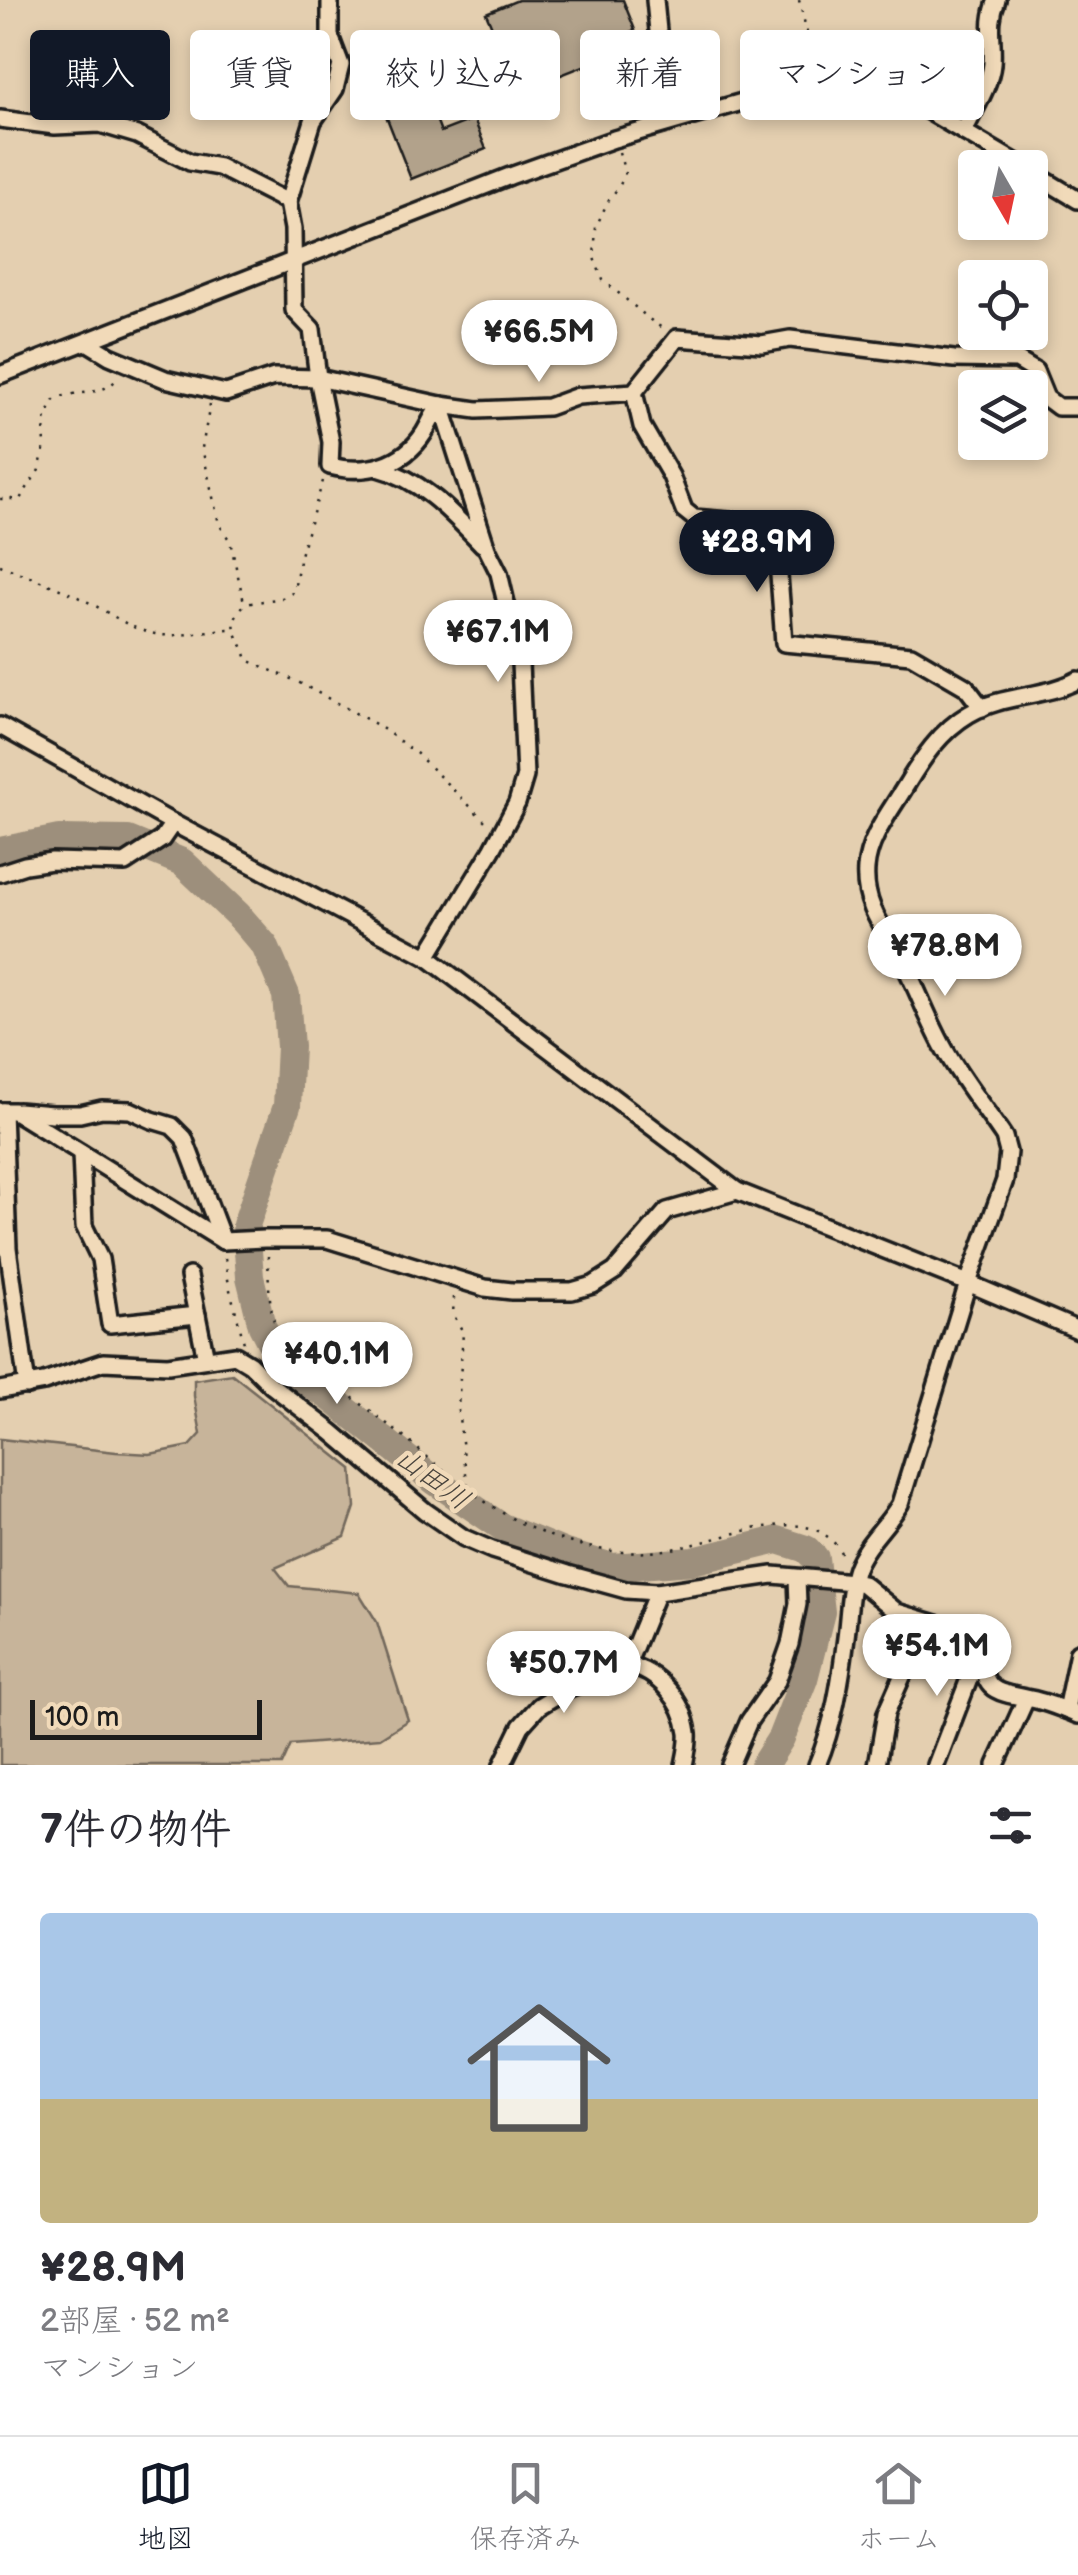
<!DOCTYPE html>
<html lang="ja">
<meta charset="utf-8">
<style>
:root{--surface:#fff;--page:#f7f7f7;--text:#2b2b33;--muted:#7c7c81;--line:#e1e1e2;--accent:#111827}
body{margin:0;font-family:"Balsamiq Sans","Klee One",sans-serif;background:var(--page);color:var(--text);height:100vh;display:flex;flex-direction:column;font-size:38px;white-space:nowrap}
*{box-sizing:border-box;margin:0}
p{font-size:32px;color:var(--muted)}
.icon{flex:none;width:55px;height:55px;fill:none;stroke:currentColor;stroke-width:2;stroke-linecap:round;stroke-linejoin:round}
.map{position:relative;height:1765px;overflow:hidden}
.side{display:flex;flex-direction:column;background:var(--surface);flex:1}
.side>*{flex:none}
.top-card{position:absolute;left:30px;top:30px;width:1020px;height:90px;display:flex;gap:20px}
.needle{width:65px;rotate:171deg}
.buttons{position:absolute;left:958px;top:150px;display:grid;gap:20px}
.buttons a{display:grid;place-items:center;width:90px;height:90px;border-radius:10px;background:var(--surface);box-shadow:0 5px 15px #0003;font-size:50px}
.scale{position:absolute;left:30px;bottom:25px;width:232px;box-sizing:border-box;padding-left:10px;border:5px solid #1c1c1c;border-top:0;font-size:28px;line-height:35px;white-space:nowrap;color:#1c1c1c;-webkit-text-stroke:8px #f1dab9;paint-order:stroke}
.price{position:absolute;translate:-50% -85px;padding:0 22px;border-radius:35px;background:#fff;color:#222;font-size:32px;line-height:65px;filter:drop-shadow(0 2px 5px #0008)}
.price::after{content:'';position:absolute;left:50%;top:60px;width:30px;height:22px;margin-left:-15px;background:inherit;clip-path:polygon(0 0,100% 0,50% 100%)}
.price.selected{background:var(--accent);color:#fff}
ul{padding:0;list-style:none}
li{display:grid;align-content:center;gap:20px;height:530px;padding:0 40px}
li span{display:grid;place-items:center;height:310px;border-radius:10px;color:#555}
li>.icon{margin-inline-start:auto}
span .icon{width:180px;height:180px;fill:#fffc;stroke-width:1}
li b{font-size:42px}
h2{display:flex;justify-content:space-between;align-items:center;height:120px;padding:0 40px;font-size:42px}
.chip{padding:0 35px;border-radius:10px;background:var(--surface);box-shadow:0 5px 15px #0003;font-size:35px;line-height:90px}
.chip.selected{background:var(--accent);color:#fff}
.menu{display:flex;justify-content:space-around;align-items:center;height:140px;border-top:2px solid var(--line);background:var(--surface);font-size:28px;color:var(--muted)}
.menu a{display:grid;justify-items:center;gap:5px}
.menu .selected{color:var(--accent)}
.map>svg:first-child{display:block}
.green{fill:#c7b49a;stroke:#72685b;stroke-width:2.5}
.lines{fill:none;stroke-linecap:round;stroke-linejoin:round}
.river{stroke:#9d8f7b;stroke-width:28}
.building{fill:#b2a28b;stroke:#1c1c1c;stroke-width:2.5}
.minor-casing{stroke:#1c1c1c;stroke-width:22}
.path{stroke:#1c1c1c;stroke-width:2.5;stroke-dasharray:2.5 8;stroke-linecap:butt}
.minor{stroke:#f1dab9;stroke-width:15}
.labels{text-anchor:middle;stroke-width:9;stroke-linejoin:round;paint-order:stroke}
.water-label{font-size:28px;font-style:italic;fill:#49443d;stroke:#f1dab9}
</style>
<div class="map">
<svg width="1078" height="1765" viewBox="0 0 1078 1765">
<rect width="100%" height="100%" fill="#e4cfb0"/>
<filter id="ink" filterUnits="userSpaceOnUse"><feTurbulence type="fractalNoise" baseFrequency=".01" numOctaves="2"/><feDisplacementMap in="SourceGraphic" scale="20" xChannelSelector="R" yChannelSelector="G"/><feConvolveMatrix kernelMatrix="1 2 1 2 8 2 1 2 1" color-interpolation-filters="sRGB"/></filter>
<g filter="url(#ink)">
<polygon class="green" points="232,1374 352,1469 355,1507 345,1537 275,1568 289,1586 359,1593 377,1622 408,1720 380,1738 291,1745 282,1765 0,1765 0,1439 116,1452 150,1454 190,1446 201,1434 194,1396 194,1380"/>
<g class="lines">
<polyline class="river" points="0,851 59,839 128,840 182,862 238,915 265,946 286,995 290,1047 287,1106 246,1225 250,1277 262,1326 282,1364 331,1398 436,1482 502,1527 565,1553 612,1567 693,1561 778,1540 806,1549 815,1558 821,1612 804,1679 781,1738 764,1765"/>
</g>
<g class="building">
<polygon points="518,0 623,0 635,30 609,41 614,54 556,77 550,63 516,77 507,55 497,60 487,35 494,32 486,13"/>
<polygon points="410,53 441,132 474,119 486,149 411,179 368,70"/>
</g>
<g class="lines">
<g class="minor-casing">
<g id="minor">
<path d="M330,0V36L341,65L335,89L313,121L288,202L293,229L294,310L312,329L318,378L331,442L330,466C365,475 403,466 424,433C430,423 433,414 441,405"/>
<polyline points="655,0 667,123"/>
<polyline points="0,119 55,126 100,124 137,135 190,162 219,167 288,202"/>
<path d="M964,132C973,111 990,86 992,64C994,40 987,24 997,0"/>
<polyline points="1030,171 1078,200"/>
<polyline points="87,342 110,356 165,379 226,393 274,377 318,378 441,405 477,410 548,407 578,396 634,392 677,338 762,344 790,339 954,359 1017,360 1035,371 1046,398 1058,407 1078,407"/>
<polyline points="0,375 510,176 614,139 801,85 838,80 856,81 891,89 1025,168"/>
<polyline points="634,392 642,426 671,476 684,510 694,518 763,524 776,534 784,643 911,655 966,687 982,708"/>
<path d="M378,468C421,479 452,513 482,544"/>
<polyline points="0,726 173,823 427,957 737,1191 968,1283 1078,1330"/>
<polyline points="0,873 25,865 52,861 125,863 162,839 173,823"/>
<polyline points="427,957 492,850 517,803 525,776 520,663 499,573 487,549 441,405"/>
<polyline points="0,1111 14,1111 223,1241 264,1239 327,1239 485,1288 512,1291 572,1291 593,1285 615,1271 667,1211 737,1191"/>
<polyline points="3,1111 8,1248 27,1386"/>
<polyline points="18,1111 52,1114 80,1114 102,1109 130,1110 152,1120 172,1126 184,1138 223,1241"/>
<polyline points="81,1153 84,1226 100,1259 110,1324 197,1315"/>
<polyline points="189,1276 206,1359"/>
<path d="M0,1390L44,1382L103,1362L168,1365L235,1355L250,1364L271,1385L332,1432L425,1511L464,1538L492,1550L568,1574L626,1590L657,1592L773,1575L853,1582L863,1584L897,1612L970,1634L979,1642C986,1690 984,1690 1031,1699C1047,1702 1063,1709 1078,1715"/>
<polyline points="627,1665 657,1592"/>
<polyline points="1066,1710 1078,1652"/>
<path d="M502,1765L521,1726L539,1706L562,1692L627,1665C658,1671 684,1701 688,1733C689,1743 686,1755 684,1765"/>
<polyline points="730,1765 749,1721 777,1681 790,1644 798,1604 797,1578"/>
<path d="M817,1765C834,1725 841,1679 846,1637C849,1615 849,1589 856,1568C865,1544 887,1526 900,1504L968,1283L1005,1180L1008,1152L1004,1137C986,1110 965,1084 948,1055C931,1027 920,995 905,966C888,934 863,908 866,869C868,839 890,812 905,787C922,759 940,731 969,714C1002,694 1044,698 1078,680"/>
<polyline points="877,1765 886,1713 909,1661 913,1617"/>
<polyline points="936,1765 979,1653"/>
<polyline points="996,1765 1026,1699"/>
</g>
</g>
<g class="path">
<polyline points="799,0 815,66"/>
<polyline points="619,152 625,173 620,185 607,203 596,227 594,258 603,280 654,323 664,329"/>
<polyline points="210,404 202,448 219,524 230,541 244,602"/>
<path d="M323,481L300,555L295,585L292,593L282,598L245,604C223,626 241,636 247,660L298,682L379,726L416,753L487,823"/>
<path d="M0,499H20L39,470L45,446L44,423L54,400C77,388 100,399 118,378"/>
<path d="M0,565C29,577 58,587 86,601C109,612 129,629 155,634C180,639 207,629 232,629"/>
<path d="M268,1256C269,1286 268,1319 284,1345C299,1370 334,1383 356,1400C446,1465 502,1542 623,1552C645,1554 669,1550 691,1545C735,1535 818,1500 843,1557"/>
<polyline points="225,1258 229,1286 244,1343"/>
<polyline points="454,1297 453,1314 463,1332 458,1410 468,1489"/>
</g>
<use href="#minor" class="minor"/>
</g>
</g>
<g class="labels">
<g class="water-label">
<text transform="translate(433 1478) rotate(36)" y="10">山田川</text>
</g>
</g>
</svg>
<div class="buttons">
<a><svg class="needle" viewBox="-14 -14 28 28"><path d="M0-13l5 13h-10z" fill="#e53935"/><path d="M0 13l5-13h-10z" fill="#7c7c81"/></svg></a>
<a><svg class="icon" aria-label="locate" viewBox="0 0 24 24"><circle cx="12" cy="12" r="6"/><path d="M12 2v4M12 18v4M2 12h4M18 12h4"/></svg></a>
<a><svg class="icon" aria-label="layers" viewBox="0 0 24 24"><path d="M12 4l9 5-9 5-9-5zM3 14l9 5 9-5"/></svg></a>
</div>
<div class="scale">100 m</div>
<b class="price" style="left:539px;top:385px">¥66.5M</b>
<b class="price selected" style="left:757px;top:595px">¥28.9M</b>
<b class="price" style="left:498px;top:685px">¥67.1M</b>
<b class="price" style="left:945px;top:999px">¥78.8M</b>
<b class="price" style="left:337px;top:1407px">¥40.1M</b>
<b class="price" style="left:937px;top:1699px">¥54.1M</b>
<b class="price" style="left:564px;top:1716px">¥50.7M</b>
<div class="top-card">
<a class="chip selected">購入</a>
<a class="chip">賃貸</a>
<a class="chip">絞り込み</a>
<a class="chip">新着</a>
<a class="chip">マンション</a>
</div>
</div>
<section class="side">
<h2>7件の物件<svg class="icon" aria-label="filters" viewBox="0 0 24 24"><path d="M4 7h16M4 17h16"/><circle cx="9" cy="7" r="2"/><circle cx="15" cy="17" r="2"/></svg></h2>
<ul>
<li><span style="background:linear-gradient(#a9c7e8 60%,#c2b280 0)"><svg class="icon" aria-label="home" viewBox="0 0 24 24"><path d="M3 11l9-7 9 7M6 9v11h12V9"/></svg></span><div><b>¥28.9M</b><p>2部屋 · 52 m²</p><p>マンション</p></div></li>
</ul>
</section>
<nav class="menu">
<a class="selected"><svg class="icon" aria-label="map" viewBox="0 0 24 24"><path d="M3 6l6-2 6 2 6-2v14l-6 2-6-2-6 2zM9 4v14M15 6v14"/></svg>地図</a>
<a><svg class="icon" aria-label="saved" viewBox="0 0 24 24"><path d="M7 4h10v16l-5-4-5 4z"/></svg>保存済み</a>
<a><svg class="icon" aria-label="home" viewBox="0 0 24 24"><path d="M3 11l9-7 9 7M6 9v11h12V9"/></svg>ホーム</a>
</nav>
